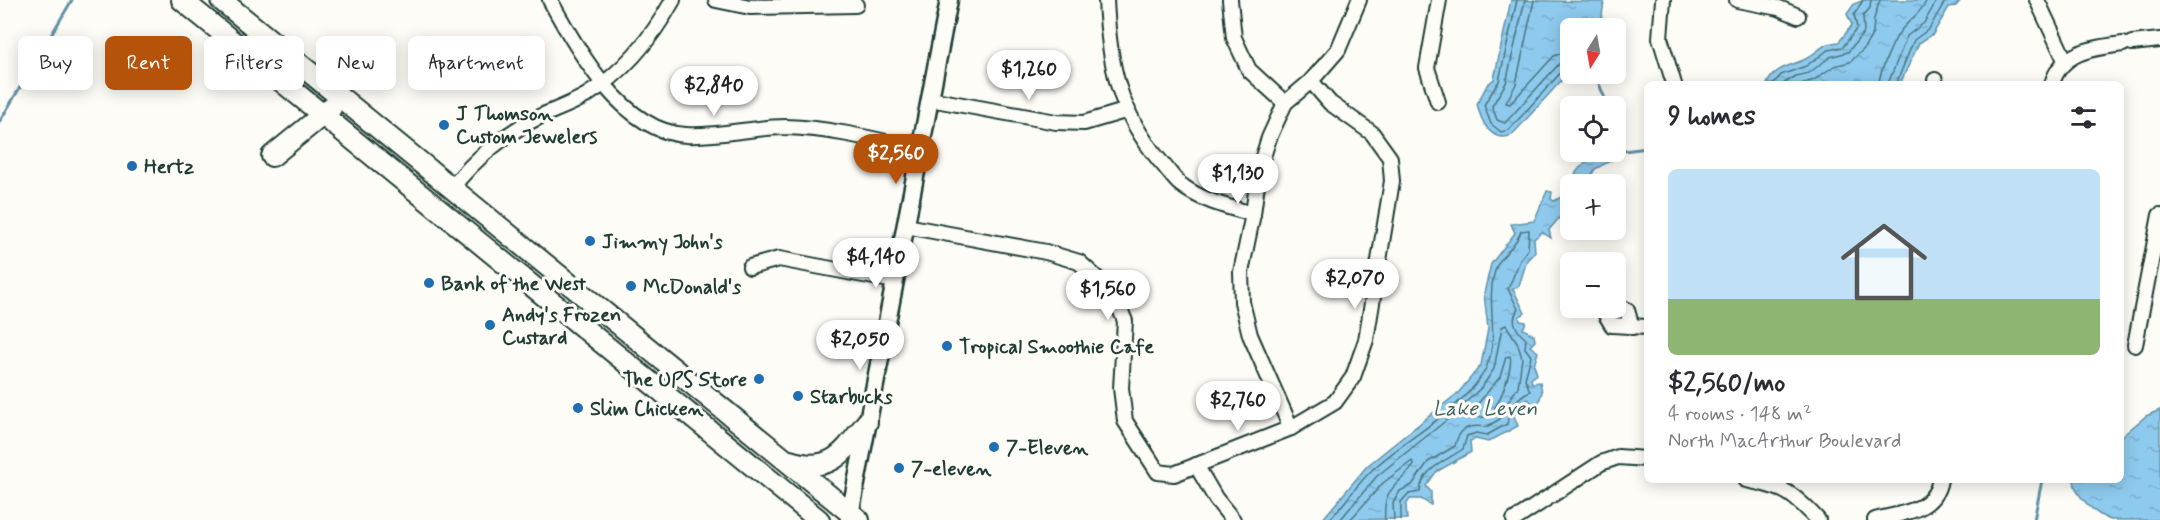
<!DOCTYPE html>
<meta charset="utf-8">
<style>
:root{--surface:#fff;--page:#f2f2f3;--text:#2b2b33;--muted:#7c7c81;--line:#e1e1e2;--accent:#b45309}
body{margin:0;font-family:Mynerve,sans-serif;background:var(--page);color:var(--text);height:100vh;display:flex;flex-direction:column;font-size:22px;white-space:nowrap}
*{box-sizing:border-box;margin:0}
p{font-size:20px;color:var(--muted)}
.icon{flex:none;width:33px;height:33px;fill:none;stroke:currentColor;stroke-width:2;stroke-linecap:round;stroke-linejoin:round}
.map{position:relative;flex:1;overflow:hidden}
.drawer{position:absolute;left:1644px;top:81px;width:480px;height:402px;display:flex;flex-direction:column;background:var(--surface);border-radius:9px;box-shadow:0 3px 15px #0003}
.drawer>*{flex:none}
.guide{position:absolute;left:18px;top:36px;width:570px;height:54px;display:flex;gap:12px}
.needle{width:39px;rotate:191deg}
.tools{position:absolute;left:1560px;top:18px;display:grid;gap:12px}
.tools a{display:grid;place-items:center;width:66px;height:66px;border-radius:9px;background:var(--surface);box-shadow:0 3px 15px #0003;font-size:30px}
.price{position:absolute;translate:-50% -51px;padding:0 14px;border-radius:21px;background:#fff;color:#222;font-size:20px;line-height:39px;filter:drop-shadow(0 2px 3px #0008)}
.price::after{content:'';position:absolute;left:50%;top:36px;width:18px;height:14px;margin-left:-9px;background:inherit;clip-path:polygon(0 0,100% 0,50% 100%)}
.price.selected{background:var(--accent);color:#fff}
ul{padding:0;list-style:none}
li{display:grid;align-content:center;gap:12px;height:318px;padding:0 24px}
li+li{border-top:2px solid var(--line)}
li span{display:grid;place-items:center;height:186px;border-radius:9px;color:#555}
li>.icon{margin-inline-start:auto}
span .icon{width:108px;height:108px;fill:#fffc;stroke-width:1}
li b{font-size:26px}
h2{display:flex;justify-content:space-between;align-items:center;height:72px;padding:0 24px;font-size:26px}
.chip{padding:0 21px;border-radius:9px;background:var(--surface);box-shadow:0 3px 15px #0003;font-size:21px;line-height:54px}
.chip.selected{background:var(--accent);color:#fff}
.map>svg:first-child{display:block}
.water{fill:url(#water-ripples);stroke:#6292a4;stroke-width:1.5}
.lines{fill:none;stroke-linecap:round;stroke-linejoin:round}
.shore{stroke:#4b757e;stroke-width:1.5}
.stream{stroke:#6292a4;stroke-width:3}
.minor-casing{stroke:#1f3d34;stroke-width:18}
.major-casing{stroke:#1f3d34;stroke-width:21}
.highway-casing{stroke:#1f3d34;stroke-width:24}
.minor{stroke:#fdfcf7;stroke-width:14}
.major{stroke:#fdfcf7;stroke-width:16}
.highway{stroke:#fdfcf7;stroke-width:20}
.poi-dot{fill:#1f6fb2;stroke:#fdfcf7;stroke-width:2}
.labels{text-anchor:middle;stroke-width:6;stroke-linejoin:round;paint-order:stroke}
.poi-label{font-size:20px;font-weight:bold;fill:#1f3d34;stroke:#fdfcf7;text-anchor:start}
.water-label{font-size:21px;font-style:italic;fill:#3b6062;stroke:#fdfcf7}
</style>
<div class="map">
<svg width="2160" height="520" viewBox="0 0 2160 520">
<defs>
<pattern id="water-ripples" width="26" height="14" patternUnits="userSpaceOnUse" patternTransform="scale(1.5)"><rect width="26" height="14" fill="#8ecaee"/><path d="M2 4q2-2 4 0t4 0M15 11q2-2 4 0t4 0" fill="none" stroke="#7aaecd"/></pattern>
</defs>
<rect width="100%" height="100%" fill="#fdfcf7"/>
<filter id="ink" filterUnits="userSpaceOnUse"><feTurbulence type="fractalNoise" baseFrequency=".0167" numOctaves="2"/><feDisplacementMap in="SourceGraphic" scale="12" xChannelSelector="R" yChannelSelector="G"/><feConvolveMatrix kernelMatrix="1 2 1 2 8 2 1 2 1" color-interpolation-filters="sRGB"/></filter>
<g filter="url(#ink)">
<g class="water">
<path d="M1511,0L1604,2L1600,28H1570V71L1512,135C1491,144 1481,121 1477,104L1487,85L1494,79Z"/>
<path d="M1864,0H1961L1956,6L1949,7L1933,34L1919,43L1900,84H1767C1773,69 1788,66 1801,61C1818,55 1817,44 1839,42L1852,25L1847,14L1854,4Z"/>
<path d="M1616,149L1621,155L1595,169L1586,184H1570V205L1549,230L1551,238L1542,232L1534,239L1535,252L1527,260L1519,286L1513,289L1525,313L1519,317L1520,321L1526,322L1523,329L1534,335L1535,341L1530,346L1538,352L1534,365L1537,374L1531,379L1532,383L1540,382L1542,392L1539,402L1534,405L1528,399L1523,400L1514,416L1518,426L1488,442L1476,439L1470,441L1471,452L1436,472L1426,486L1431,492V505L1421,499H1410L1406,505L1407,519L1322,520L1367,466L1459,392L1481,365L1488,329L1484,293L1491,264L1515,233L1511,224L1534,221L1547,191L1552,192L1551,199L1554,201L1565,195C1571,175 1581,165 1597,152H1616Z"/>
<path d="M2160,410V520C2145,520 2125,520 2111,520C2097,516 2074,495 2074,480H2121V437L2146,416Z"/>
</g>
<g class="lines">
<g class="shore">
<polyline points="1517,0 1499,81 1484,105 1491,124 1501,132 1509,130 1564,69 1570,67"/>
<polyline points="1525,0 1506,83 1492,106 1497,120 1505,123 1559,64 1570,59"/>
<polyline points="1534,0 1516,84 1506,103 1510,104 1554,56 1570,50"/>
<polyline points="1773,84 1781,75 1806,66 1828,50 1843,47 1857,28 1854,15 1863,0"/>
<polyline points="1783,84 1796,76 1809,73 1830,57 1848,52 1864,32 1863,16 1870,8 1871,0"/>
<polyline points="1801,84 1814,80 1834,66 1850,62 1863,50 1873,33 1874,19 1880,0"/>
<path d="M1879,84C1879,73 1895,36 1903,28C1914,15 1917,18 1927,0"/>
<polyline points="1888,84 1907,36 1924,23 1937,0"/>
<polyline points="1896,84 1914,40 1929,29 1944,3 1953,0"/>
<path d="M1510,356C1514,367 1497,414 1486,417C1482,418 1475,416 1471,416V412L1500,377L1506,357Z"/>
<path d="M1329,520C1344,505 1355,487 1370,472C1402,440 1467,408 1486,368C1501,335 1484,301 1496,268C1501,254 1517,246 1521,231L1529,230L1528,249L1521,258L1508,289L1518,309C1510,320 1516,331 1526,339L1525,348L1531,356L1525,379L1530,391C1515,398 1510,408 1507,424L1487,435L1476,433L1467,436L1463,449C1446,461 1421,469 1420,492L1408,494L1401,502V520"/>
<path d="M1340,520L1377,476L1448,419L1482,387L1494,369L1502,327L1506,325L1517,342L1522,358L1518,387L1503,409L1500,419L1486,427C1469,424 1459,428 1455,446L1428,462L1412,485L1400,491L1393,503L1394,520"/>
<path d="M1350,520L1383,483L1412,461L1414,465C1397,488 1382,487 1385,520"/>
</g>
<g class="stream">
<polyline points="1595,74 1608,106"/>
<polyline points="0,121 72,0"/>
<polyline points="1616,152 1647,148"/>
<polyline points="2034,520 2042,480"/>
</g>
<g class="minor-casing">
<g id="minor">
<path d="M550,0C577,50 623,132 686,135C719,137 752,127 786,127C831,128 877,140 920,150"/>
<polyline points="716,0 750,7 856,5"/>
<path d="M1106,0C1109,64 1118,111 1160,161C1167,168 1173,179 1181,185C1202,201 1228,207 1253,214"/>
<polyline points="1230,0 1234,38 1249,70 1285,103"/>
<polyline points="1663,0 1660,38 1674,84"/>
<polyline points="1737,0 1779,8 1798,16"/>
<polyline points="2037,0 2065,60"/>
<polyline points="2132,43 2160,40"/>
<polyline points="1935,80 1936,84"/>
<path d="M2052,84C2061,51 2094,48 2123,44"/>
<polyline points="930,99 1056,122 1084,123 1128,110"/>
<polyline points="1438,102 1427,68 1439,0"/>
<path d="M452,188C474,159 507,132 541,116C557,109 572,104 587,95C624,72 652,38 673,0"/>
<polyline points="906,226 1046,252 1079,262 1113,293 1125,321 1121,388 1125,421 1158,472 1174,474 1291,428 1335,402 1353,377 1366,340 1392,181 1390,158 1372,133 1330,103 1311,81"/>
<polyline points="750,267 779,259 895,281"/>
<polyline points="1616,305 1627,310 1632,327"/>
<polyline points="1610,308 1606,315 1612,325 1647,327"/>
<polyline points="2135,345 2160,215"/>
<polyline points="1291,428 1250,335 1242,302 1241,272 1253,214 1259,169 1269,138 1285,103 1311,81 1338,50 1359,0"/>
<polyline points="1196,465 1216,499 1233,520"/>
<path d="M1746,480C1785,488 1791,491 1818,520"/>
<polyline points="1514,520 1601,463 1618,457 1647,459"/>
<path d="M1875,520C1902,513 1934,512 1940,480"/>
</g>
</g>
<g class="major-casing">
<polyline id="major" points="849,520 949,0"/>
</g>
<g class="highway-casing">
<g id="highway">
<polyline points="182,0 819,520"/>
<polyline points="221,0 859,520"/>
<polyline points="272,156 331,108"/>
<path d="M790,461C832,474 844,452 867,422"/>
</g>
</g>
<use href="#minor" class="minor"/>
<use href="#major" class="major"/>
<use href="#highway" class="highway"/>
</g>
</g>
<g class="poi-dot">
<circle cx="444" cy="125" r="6"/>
<circle cx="132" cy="166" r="6"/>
<circle cx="590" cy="241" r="6"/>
<circle cx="429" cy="283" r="6"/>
<circle cx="631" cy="286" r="6"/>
<circle cx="490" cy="325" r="6"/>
<circle cx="947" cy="346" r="6"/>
<circle cx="759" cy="379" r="6"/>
<circle cx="798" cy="396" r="6"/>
<circle cx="578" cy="408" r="6"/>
<circle cx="994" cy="447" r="6"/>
<circle cx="899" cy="468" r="6"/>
</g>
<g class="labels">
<g class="poi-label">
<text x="456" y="120">J Thomson<tspan x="456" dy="23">Custom Jewelers</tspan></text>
<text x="144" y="173">Hertz</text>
<text x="602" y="248">Jimmy John's</text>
<text x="441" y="290">Bank of the West</text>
<text x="643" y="293">McDonald's</text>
<text x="502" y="321">Andy's Frozen<tspan x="502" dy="23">Custard</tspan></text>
<text x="959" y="353">Tropical Smoothie Cafe</text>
<text x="747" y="386" text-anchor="end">The UPS Store</text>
<text x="810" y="403">Starbucks</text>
<text x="590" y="415">Slim Chicken</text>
<text x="1006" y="454">7-Eleven</text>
<text x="911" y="475">7-eleven</text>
</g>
<g class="water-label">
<text x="1485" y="415">Lake Leven</text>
</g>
</g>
</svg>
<div class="tools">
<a><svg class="needle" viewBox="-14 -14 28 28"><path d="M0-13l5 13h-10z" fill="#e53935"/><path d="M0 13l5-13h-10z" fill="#7c7c81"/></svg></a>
<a><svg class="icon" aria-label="locate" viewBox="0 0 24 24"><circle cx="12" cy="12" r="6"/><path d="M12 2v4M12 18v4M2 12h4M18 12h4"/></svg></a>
<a>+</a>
<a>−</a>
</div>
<b class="price" style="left:1029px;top:101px">$1,260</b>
<b class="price" style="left:714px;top:117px">$2,840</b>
<b class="price selected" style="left:896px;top:185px">$2,560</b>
<b class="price" style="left:1238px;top:205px">$1,130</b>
<b class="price" style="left:876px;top:289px">$4,140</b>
<b class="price" style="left:1355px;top:310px">$2,070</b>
<b class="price" style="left:1108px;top:321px">$1,560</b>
<b class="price" style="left:860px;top:371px">$2,050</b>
<b class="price" style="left:1238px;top:432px">$2,760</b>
<div class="guide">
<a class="chip">Buy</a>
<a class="chip selected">Rent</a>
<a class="chip">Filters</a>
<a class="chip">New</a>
<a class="chip">Apartment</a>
</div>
<section class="drawer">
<h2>9 homes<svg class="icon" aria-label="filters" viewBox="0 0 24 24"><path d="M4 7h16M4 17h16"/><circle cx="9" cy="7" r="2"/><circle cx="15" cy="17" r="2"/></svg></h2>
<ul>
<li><span style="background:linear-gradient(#bfe0f5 70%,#8fb573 0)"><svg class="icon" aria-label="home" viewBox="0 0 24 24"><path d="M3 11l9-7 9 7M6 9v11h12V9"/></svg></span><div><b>$2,560/mo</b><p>4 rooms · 148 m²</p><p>North MacArthur Boulevard</p></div></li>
</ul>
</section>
</div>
